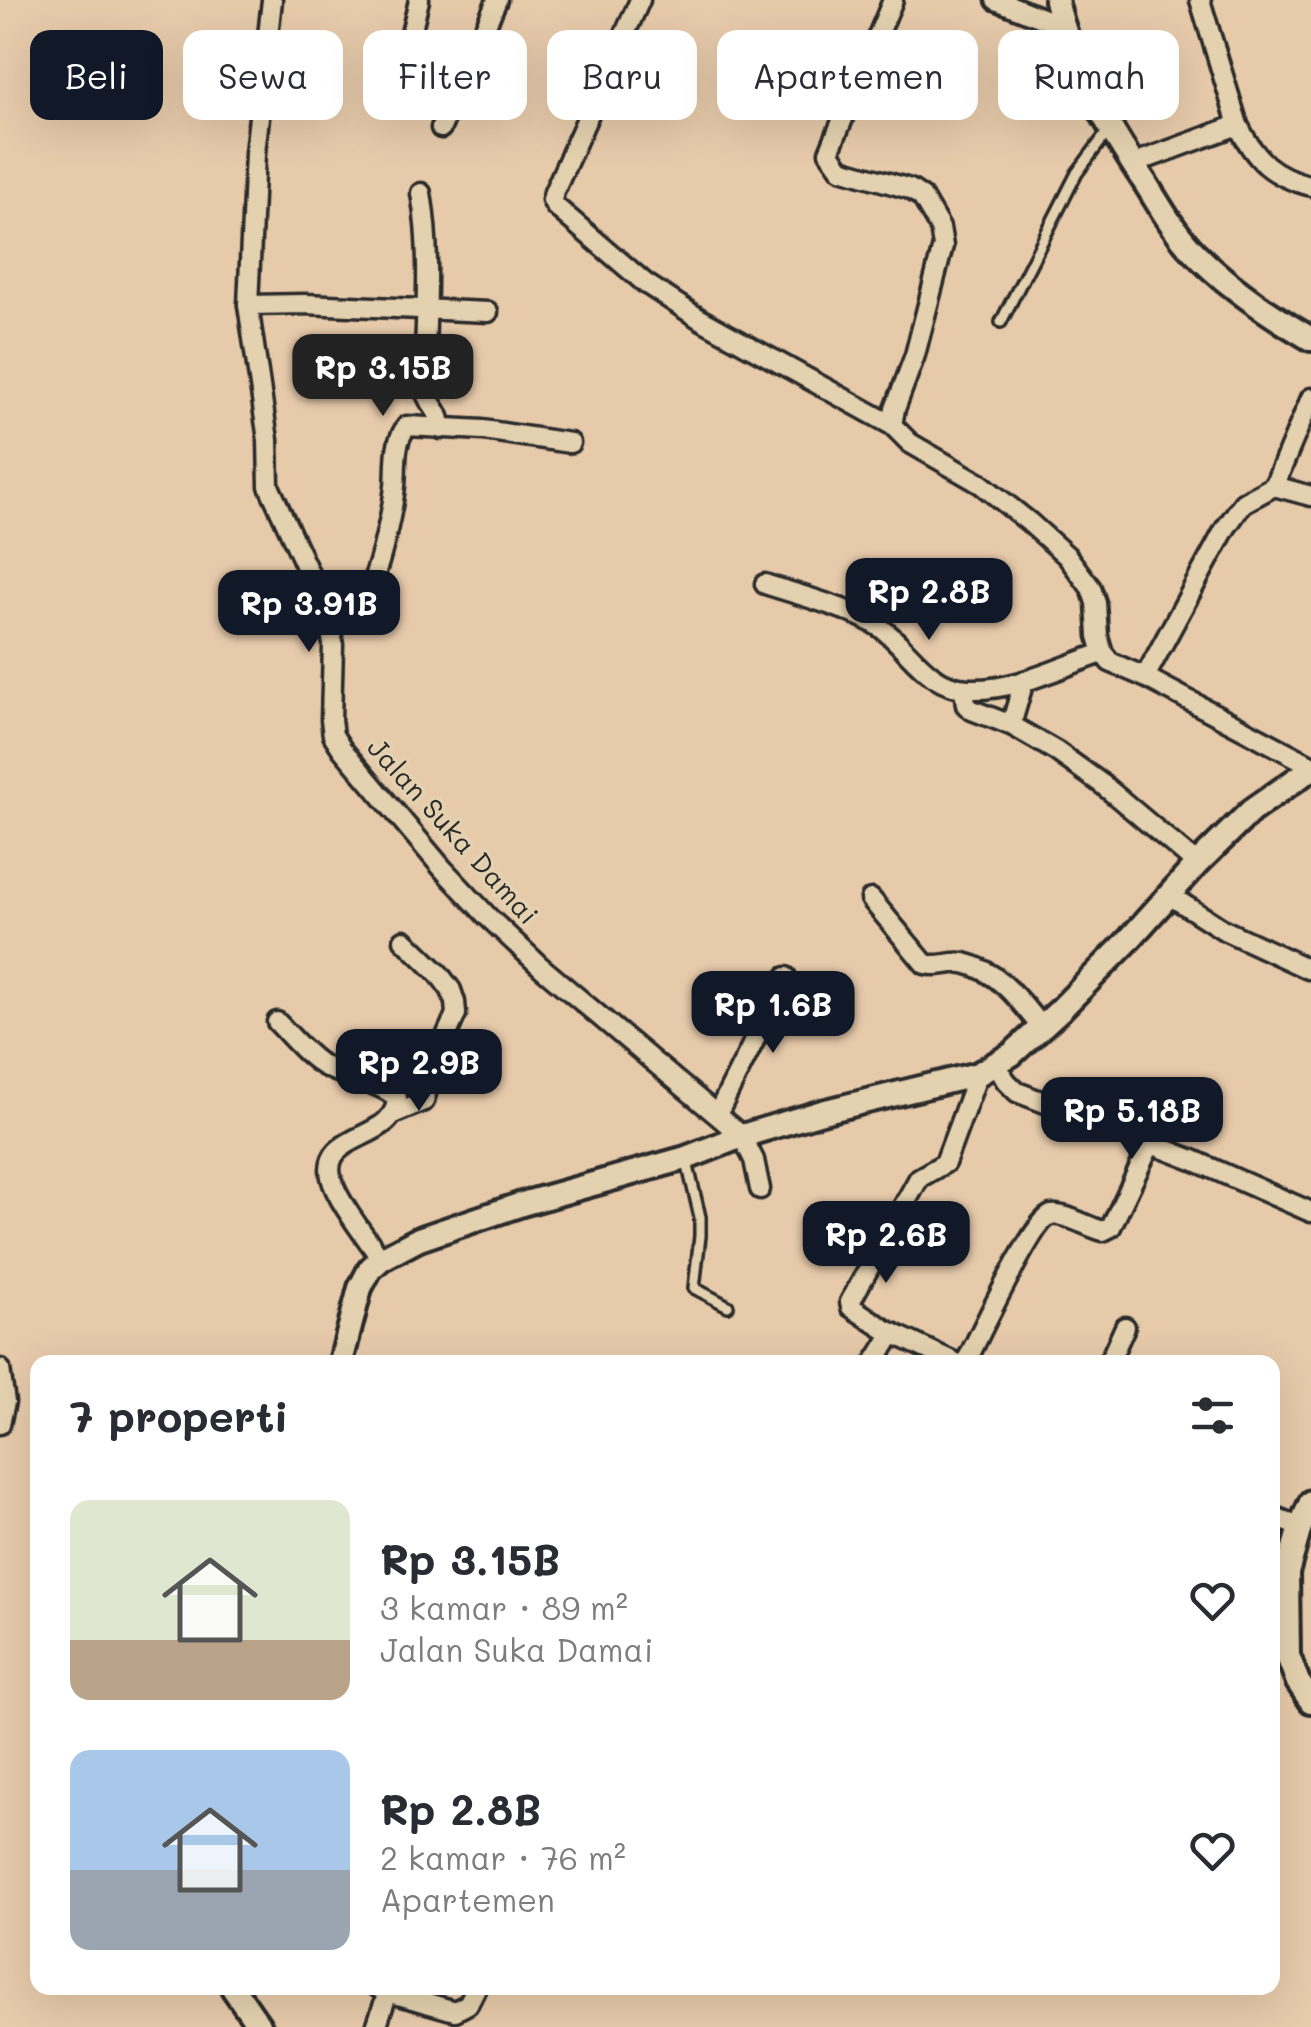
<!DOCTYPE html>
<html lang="id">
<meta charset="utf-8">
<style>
:root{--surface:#fff;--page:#f2f2f3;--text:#2b2b33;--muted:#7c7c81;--accent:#111827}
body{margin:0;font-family:Mali,sans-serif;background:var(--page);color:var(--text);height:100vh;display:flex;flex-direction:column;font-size:38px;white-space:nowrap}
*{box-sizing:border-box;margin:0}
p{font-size:32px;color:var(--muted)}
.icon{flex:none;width:55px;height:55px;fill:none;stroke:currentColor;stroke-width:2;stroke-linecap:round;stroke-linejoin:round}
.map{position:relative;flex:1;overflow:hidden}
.side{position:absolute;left:30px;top:1355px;width:1250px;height:640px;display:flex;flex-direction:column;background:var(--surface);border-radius:20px;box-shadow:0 10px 40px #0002}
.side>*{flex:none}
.hud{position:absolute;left:30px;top:30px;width:1252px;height:90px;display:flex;gap:20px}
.price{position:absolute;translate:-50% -85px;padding:0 22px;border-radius:20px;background:var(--accent);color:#fff;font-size:32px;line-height:65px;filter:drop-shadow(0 2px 5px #0008)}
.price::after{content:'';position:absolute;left:50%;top:60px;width:30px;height:22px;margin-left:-15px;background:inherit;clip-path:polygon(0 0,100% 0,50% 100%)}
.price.current{background:#222;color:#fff}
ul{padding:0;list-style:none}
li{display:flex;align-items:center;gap:30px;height:250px;padding:0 40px}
li span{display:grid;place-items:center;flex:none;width:280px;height:200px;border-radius:20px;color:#555}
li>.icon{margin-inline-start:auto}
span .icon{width:120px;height:120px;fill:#fffc;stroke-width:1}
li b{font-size:42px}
h2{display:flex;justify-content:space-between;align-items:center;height:120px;padding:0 40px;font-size:42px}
.pill{padding:0 35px;border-radius:20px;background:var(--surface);box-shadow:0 10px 40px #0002;font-size:35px;line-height:90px}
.pill.current{background:var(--accent);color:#fff}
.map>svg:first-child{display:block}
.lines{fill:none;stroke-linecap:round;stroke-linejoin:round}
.lane-casing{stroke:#2b2b2b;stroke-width:16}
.street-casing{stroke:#2b2b2b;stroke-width:25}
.secondary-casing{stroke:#2b2b2b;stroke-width:30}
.lane{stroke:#e4d1af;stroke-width:9}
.street{stroke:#e4d1af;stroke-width:18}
.secondary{stroke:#e4d1af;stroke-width:22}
.labels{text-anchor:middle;stroke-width:8;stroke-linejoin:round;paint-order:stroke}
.street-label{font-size:28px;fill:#2b2b2b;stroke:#e4d1af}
</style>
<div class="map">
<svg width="1311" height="2027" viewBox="0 0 1311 2027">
<rect width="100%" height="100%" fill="#e7caaa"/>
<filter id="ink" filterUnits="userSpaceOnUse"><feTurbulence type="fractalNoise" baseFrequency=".01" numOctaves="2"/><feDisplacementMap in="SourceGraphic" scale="20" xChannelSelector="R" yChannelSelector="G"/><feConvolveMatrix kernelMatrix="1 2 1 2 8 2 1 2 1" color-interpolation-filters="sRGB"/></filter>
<g filter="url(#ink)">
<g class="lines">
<g class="lane-casing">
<g id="lane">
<polyline points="1001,322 1077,173 1109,130"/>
<polyline points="687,1162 700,1217 700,1236 694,1288 728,1306"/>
</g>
</g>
<g class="street-casing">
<g id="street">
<polyline points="272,0 255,153 248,305 268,440 269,486 329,617 333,645 331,720 333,735 342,749 443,869 488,917 541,967 742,1136 754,1160 760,1189"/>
<polyline points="640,0 554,192 552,200 556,207 645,283 700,319 892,425 910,443 981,484 1029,522 1067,556 1091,588 1096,603 1098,636 1103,653 1110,662 1145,677 1311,765"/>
<polyline points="996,0 1062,26"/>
<path d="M1200,0L1238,125C1255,160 1272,176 1311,186"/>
<polyline points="410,38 419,0"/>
<polyline points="441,128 497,0"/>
<polyline points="1132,164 1238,125"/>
<path d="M421,193C432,257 425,322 424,387C427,405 441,408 441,429"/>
<polyline points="248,305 305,304 488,312"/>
<polyline points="892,425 895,409 915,355 943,246 940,228 922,197 910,189 841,169 829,152 893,0"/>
<polyline points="1274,486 1311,398"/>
<path d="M765,584C798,595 854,609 881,628C910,649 928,688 969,689C1016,691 1059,667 1103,653"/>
<path d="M329,617C343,610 357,604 367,591C379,575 393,507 395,486C397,465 393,443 407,426L483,430L570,443"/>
<polyline points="1145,677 1225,529 1243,503 1274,486 1311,496"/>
<polyline points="964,689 966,705 972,710 1011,725 1056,751 1102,784 1197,864"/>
<polyline points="1011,725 1024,681"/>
<polyline points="1169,895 1224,930 1308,969"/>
<path d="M871,899L925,964C938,968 950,961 964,963C999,971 1020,1001 1041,1027"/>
<path d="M277,1022C292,1037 306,1055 324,1066C345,1078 381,1082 397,1098C396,1142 321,1131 331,1177C336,1200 367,1238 381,1259"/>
<polyline points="996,1064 1006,1081 1017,1092 1193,1160 1311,1212"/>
<polyline points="718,1113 786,977"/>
<polyline points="393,1114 424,1101 434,1063 456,1014 455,1002 451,990 439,974 404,940"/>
<polyline points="875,1362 893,1333"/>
<polyline points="954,1362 886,1330 851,1307 850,1302 919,1178 945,1163 978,1074"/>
<path d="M966,1362C978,1339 1032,1221 1051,1215C1064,1212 1089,1228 1103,1231L1111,1227L1151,1143"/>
<polyline points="1109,1362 1125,1327"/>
<polyline points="0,1369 5,1402 0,1424"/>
<polyline points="1272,1516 1300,1527"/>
<polyline points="379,1988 388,1992 455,2011 468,2004 476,1988"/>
<polyline points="376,2027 388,1992"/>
</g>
</g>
<g class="secondary-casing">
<g id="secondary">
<path d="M1056,0C1071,66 1109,128 1146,184C1161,208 1175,233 1195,253C1228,287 1270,315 1311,339"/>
<polyline points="341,1362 360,1288 370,1269 381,1259 419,1239 522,1204 686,1158 742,1136 822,1112 978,1074 1012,1054 1059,1011 1125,944 1197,864 1251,811 1311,769"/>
<polyline points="1311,1502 1300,1527 1287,1573 1288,1656 1298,1682 1311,1701"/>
<polyline points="233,1988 260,2027"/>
</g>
</g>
<use href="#lane" class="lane"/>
<use href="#street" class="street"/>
<use href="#secondary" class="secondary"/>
</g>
</g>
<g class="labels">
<g class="street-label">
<text transform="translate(453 831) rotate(48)" y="10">Jalan Suka Damai</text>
</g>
</g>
</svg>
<b class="price current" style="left:383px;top:419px">Rp 3.15B</b>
<b class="price" style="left:929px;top:643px">Rp 2.8B</b>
<b class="price" style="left:309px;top:655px">Rp 3.91B</b>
<b class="price" style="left:773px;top:1056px">Rp 1.6B</b>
<b class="price" style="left:419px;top:1114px">Rp 2.9B</b>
<b class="price" style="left:1132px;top:1162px">Rp 5.18B</b>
<b class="price" style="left:886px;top:1286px">Rp 2.6B</b>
<div class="hud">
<a class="pill current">Beli</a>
<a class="pill">Sewa</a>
<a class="pill">Filter</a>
<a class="pill">Baru</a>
<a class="pill">Apartemen</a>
<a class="pill">Rumah</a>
</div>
<section class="side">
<h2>7 properti<svg class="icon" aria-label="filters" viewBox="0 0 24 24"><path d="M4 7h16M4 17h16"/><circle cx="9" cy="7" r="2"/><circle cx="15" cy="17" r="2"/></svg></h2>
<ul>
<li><span style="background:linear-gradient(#dfe7d0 70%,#b9a48a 0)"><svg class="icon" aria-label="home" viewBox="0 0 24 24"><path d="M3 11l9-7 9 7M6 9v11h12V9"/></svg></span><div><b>Rp 3.15B</b><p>3 kamar · 89 m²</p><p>Jalan Suka Damai</p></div><svg class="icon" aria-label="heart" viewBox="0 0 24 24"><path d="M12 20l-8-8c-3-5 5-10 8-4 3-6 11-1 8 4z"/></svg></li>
<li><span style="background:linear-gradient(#a9c7e8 60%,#9aa5b1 0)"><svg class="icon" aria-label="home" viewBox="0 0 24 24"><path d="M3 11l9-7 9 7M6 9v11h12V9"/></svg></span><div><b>Rp 2.8B</b><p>2 kamar · 76 m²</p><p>Apartemen</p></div><svg class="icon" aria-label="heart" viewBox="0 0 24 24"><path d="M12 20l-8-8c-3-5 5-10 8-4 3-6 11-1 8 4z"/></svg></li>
</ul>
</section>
</div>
